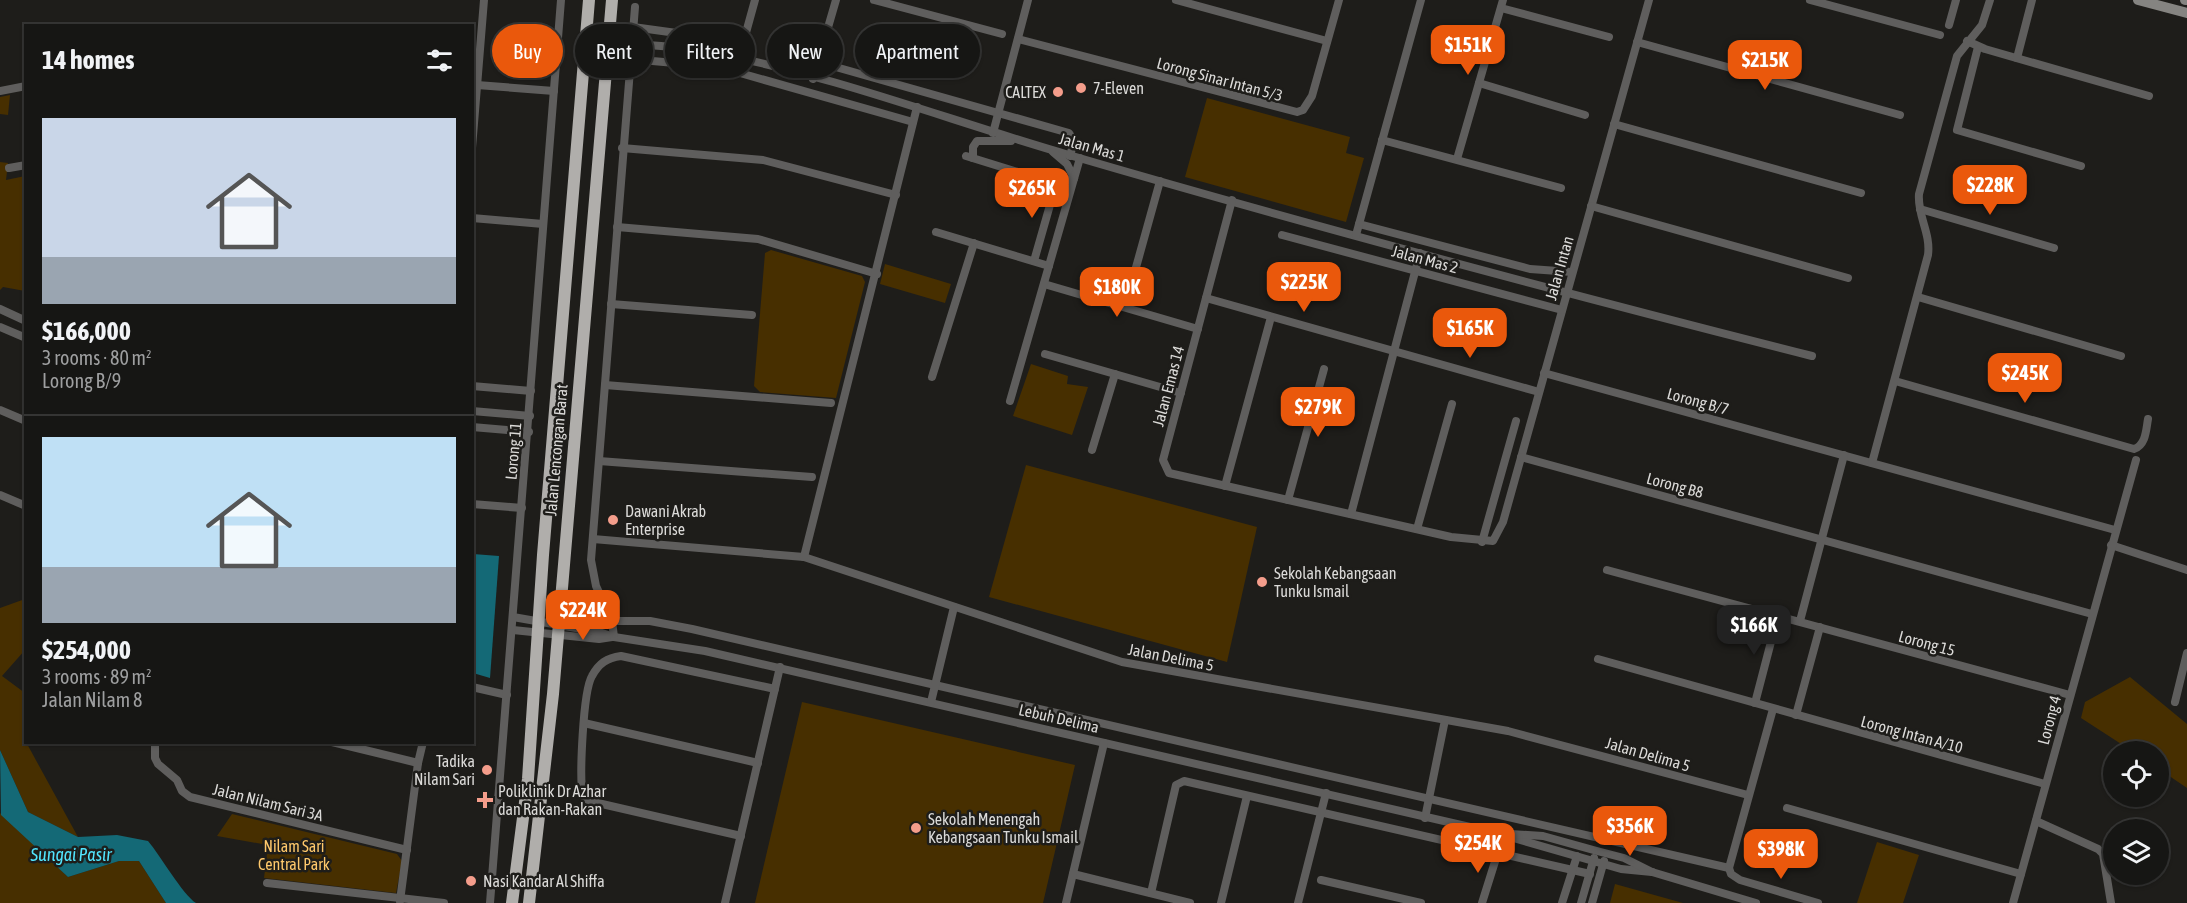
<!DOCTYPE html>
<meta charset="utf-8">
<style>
:root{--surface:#161614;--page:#232322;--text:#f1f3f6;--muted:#9e9fa0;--line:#353534;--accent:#ea580c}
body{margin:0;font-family:"Asap Condensed",sans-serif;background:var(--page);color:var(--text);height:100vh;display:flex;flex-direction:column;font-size:22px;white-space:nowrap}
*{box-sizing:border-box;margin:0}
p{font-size:20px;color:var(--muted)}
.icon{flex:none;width:33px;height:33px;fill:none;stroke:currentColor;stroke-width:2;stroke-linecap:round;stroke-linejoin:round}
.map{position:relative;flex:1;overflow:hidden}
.sheet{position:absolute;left:24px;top:24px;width:450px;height:720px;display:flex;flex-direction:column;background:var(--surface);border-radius:0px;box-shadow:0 2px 4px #0004,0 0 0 2px var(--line)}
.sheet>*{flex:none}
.hud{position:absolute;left:492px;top:24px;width:570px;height:54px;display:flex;gap:12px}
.buttons{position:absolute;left:2103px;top:741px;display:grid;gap:12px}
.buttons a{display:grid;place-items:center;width:66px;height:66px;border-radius:50%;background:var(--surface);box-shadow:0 2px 4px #0004,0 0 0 2px var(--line);font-size:30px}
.price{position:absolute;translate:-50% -51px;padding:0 14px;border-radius:12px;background:var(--accent);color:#fff;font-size:20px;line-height:39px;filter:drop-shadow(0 2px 3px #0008)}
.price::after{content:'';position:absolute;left:50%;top:36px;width:18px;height:14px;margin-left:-9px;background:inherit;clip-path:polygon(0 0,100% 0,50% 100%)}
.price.selected{background:#222;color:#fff}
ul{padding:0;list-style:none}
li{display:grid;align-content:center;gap:12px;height:318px;padding:0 18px}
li+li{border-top:2px solid var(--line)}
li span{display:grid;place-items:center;height:186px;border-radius:0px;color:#555}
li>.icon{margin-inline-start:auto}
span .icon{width:108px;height:108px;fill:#fffc;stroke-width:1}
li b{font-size:26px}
h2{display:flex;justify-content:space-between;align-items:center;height:72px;padding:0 18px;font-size:26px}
.chip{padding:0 21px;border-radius:27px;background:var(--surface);box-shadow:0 2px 4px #0004,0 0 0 2px var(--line);font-size:21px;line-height:54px}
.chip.selected{background:var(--accent);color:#fff}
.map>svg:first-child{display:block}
.green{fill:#472f00}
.water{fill:#146976}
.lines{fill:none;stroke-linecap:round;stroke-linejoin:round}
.minor{stroke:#5f5e5d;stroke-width:8}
.secondary{stroke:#858481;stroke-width:10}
.trunk{stroke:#b0aeab;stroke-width:12}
.poi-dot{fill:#f49d8b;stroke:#1e1d1a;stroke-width:2}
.labels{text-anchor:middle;stroke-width:5;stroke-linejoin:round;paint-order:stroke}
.street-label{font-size:16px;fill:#dbdad8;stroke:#1e1d1a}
.poi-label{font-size:16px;fill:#dbdad8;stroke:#1e1d1a;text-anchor:start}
.park-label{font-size:16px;fill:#fec86b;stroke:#1e1d1a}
.water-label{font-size:18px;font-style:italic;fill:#52e5fe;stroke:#1e1d1a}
</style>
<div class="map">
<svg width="2187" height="903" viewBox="0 0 2187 903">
<rect width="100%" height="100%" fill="#1e1d1a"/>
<g class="green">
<polygon points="10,95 8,115 0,114 0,97"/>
<polygon points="1207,98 1350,137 1346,153 1364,158 1346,222 1185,177"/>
<polygon points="0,162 8,163 6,180 25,176 25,291 3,287 0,290"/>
<polygon points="771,250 862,276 865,282 836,398 760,392 754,386 765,253"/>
<polygon points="885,264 951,284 945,303 880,284"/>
<polygon points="1031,364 1068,376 1067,384 1088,387 1072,435 1013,416"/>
<polygon points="1026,465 1257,527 1227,662 989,597"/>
<polygon points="25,599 25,650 2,676 25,693 25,729 22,733 26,742 78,837 28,812 0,750 0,608"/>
<polygon points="2130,677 2187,724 2187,788 2159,769 2158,752 2132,751 2081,718 2085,702"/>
<polygon points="802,702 1075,765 1043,903 755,903"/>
<polygon points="0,813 68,877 119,861 139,861 166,903 0,903"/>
<polygon points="232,814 397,854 402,861 396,893 264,878 268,845 217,836"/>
<polygon points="1877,842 1919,855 1903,903 1857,903"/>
<polygon points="1615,884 1683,903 1610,903"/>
</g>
<g class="water">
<polygon points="473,554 499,556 490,678 473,673"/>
<path d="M0,750L28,812L78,837L117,835L148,841C160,855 183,895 196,903H166L139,861H119L68,877L1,815Z"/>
</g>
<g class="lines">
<g class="minor">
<polyline points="874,0 1002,34"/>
<polyline points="1176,0 1327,41"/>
<polyline points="1810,0 1940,35"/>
<polyline points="1501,8 1609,37"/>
<polyline points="1949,25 1956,0"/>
<polyline points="414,26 469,26"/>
<polyline points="633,27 742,42"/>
<polyline points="1018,39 1297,112 1303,110 1312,96 1339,0"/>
<polyline points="1967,41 1985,49 2149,96"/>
<polyline points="1637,42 1900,115"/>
<path d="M608,43C643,45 680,46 714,53C835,76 951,121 1069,155C1315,227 1564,293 1812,356"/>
<polyline points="1978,47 1957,130 2081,166"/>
<polyline points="739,58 755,0"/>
<polyline points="2017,58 2032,0"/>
<polyline points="630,59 686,64 740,73 913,122"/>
<polyline points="818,62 1069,133 1074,141 1070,156"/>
<polyline points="813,79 836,0"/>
<polyline points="1479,83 1585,115"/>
<polyline points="477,85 554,91"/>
<polyline points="0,91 26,86"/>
<polyline points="1614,124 1861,193"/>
<polyline points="993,133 1028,0"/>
<polyline points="1382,140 1561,188"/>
<polyline points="472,148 484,0"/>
<polyline points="622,148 763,160 896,195"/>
<polyline points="1053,152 1067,164 1074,178"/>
<polyline points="966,156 1056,184 1074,178"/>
<polyline points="973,158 973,147 977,141 1011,141"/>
<polyline points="1457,159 1503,0"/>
<polyline points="9,168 26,165"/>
<polyline points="1232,200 1163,460 1169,473 1451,537 1493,541 1503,522 1649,0"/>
<polyline points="1591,206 1848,278"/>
<polyline points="1920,209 2054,248"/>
<polyline points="472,218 543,224"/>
<polyline points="1359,224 1530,269 1572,272"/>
<polyline points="617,227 758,239 877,274"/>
<polyline points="936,232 1049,266"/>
<polyline points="1282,235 1562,310"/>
<polyline points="1356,235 1421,0"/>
<polyline points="1034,261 1056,184"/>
<polyline points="1044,284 1198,329"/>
<polyline points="1918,297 2121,356"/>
<polyline points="1206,298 1539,392"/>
<polyline points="611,304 752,315"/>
<polyline points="1125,307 1160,181"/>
<polyline points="0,309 26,321"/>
<polyline points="0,327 26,338"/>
<polyline points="1045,354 1181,393"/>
<polyline points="1544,373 2115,530"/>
<polyline points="932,377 974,243"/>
<path d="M1895,381L2134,449C2146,445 2146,430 2148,419"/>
<polyline points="605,385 831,403"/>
<polyline points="472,386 531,391"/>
<polyline points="1010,401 1080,158"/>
<polyline points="0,410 26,421"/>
<polyline points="472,411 530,416"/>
<polyline points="472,427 529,432"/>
<polyline points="1092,450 1115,374"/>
<polyline points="1521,457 2092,614"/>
<polyline points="599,461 812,477"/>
<path d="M1872,463L1928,255C1931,233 1917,215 1919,194L1957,56L1982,25L1990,0"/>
<polyline points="1225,486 1271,317"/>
<polyline points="0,495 26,506"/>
<polyline points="1288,500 1324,369"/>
<polyline points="472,504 522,508"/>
<polyline points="1351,514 1420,253"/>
<polyline points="1417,529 1452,404"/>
<polyline points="593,539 804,557 1122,662 1508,731 1748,795"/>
<polyline points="1482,542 1516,421"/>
<polyline points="2111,545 2187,570"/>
<polyline points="804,557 917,107"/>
<polyline points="1607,570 2070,695"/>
<polyline points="513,617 599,632 614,637 705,651 1496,833 1621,869 1652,872"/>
<polyline points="612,621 650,621 692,629 1729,868"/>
<polyline points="1800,621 1844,455"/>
<polyline points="513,630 599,639 612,637"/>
<polyline points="614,637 612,621 596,586 591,560 635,7"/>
<polyline points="1598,659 2045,784"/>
<polyline points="472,687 507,695"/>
<polyline points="931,702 954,607"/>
<polyline points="2175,702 2187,653"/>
<polyline points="1755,703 1778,615"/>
<polyline points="1773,709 1729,868 1731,874 1740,880 1818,903"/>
<polyline points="1796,715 1820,627"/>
<polyline points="584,723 758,763"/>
<polyline points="155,742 155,758 158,764 177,780 182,791 190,797 407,850"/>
<polyline points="332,742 418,763"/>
<polyline points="1787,808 2021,874"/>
<polyline points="1425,818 1445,720"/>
<polyline points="2036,821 2098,849 2103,854 2111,903"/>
<polyline points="1510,834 1543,836 1597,851 1624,858 1652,872 1756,903"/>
<path d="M741,836L589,801L583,796C579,779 583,691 592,676C599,663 607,658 621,656L775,689"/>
<polyline points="1073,874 1190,903"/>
<polyline points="1321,880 1421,903"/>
<polyline points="267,883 444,903"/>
<polyline points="1151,893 1176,785 1184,781 1590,874"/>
<polyline points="400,901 418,763 423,742"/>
<polyline points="490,903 561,0"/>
<polyline points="725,903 780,667"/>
<polyline points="1066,903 1104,743"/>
<polyline points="1221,903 1247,796"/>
<polyline points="1298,903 1326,793"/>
<polyline points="1482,903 1498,852"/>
<polyline points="1562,903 1577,856"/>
<polyline points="1581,903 1594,858"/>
<polyline points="1592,903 1604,861"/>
<polyline points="2013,903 2136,460"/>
</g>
<g class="secondary">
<polyline points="2138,0 2187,13"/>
<polyline points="2185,0 2187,0"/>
</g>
<g class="trunk">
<polyline points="512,903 528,779 543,555 589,0"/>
<polyline points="529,903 553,694 612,0"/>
</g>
</g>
<g class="poi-dot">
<circle cx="1081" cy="88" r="6"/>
<circle cx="1058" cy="92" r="6"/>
<circle cx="613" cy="520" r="6"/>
<circle cx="1262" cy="582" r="6"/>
<circle cx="487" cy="770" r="6"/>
<path d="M482 791h6v6h6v6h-6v6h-6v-6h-6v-6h6z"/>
<circle cx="916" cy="828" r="6"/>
<circle cx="471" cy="881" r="6"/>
</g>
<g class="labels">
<g class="street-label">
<text transform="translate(1220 79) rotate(15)" y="6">Lorong Sinar Intan 5/3</text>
<text transform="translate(1092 147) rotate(16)" y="6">Jalan Mas 1</text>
<text transform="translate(1425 259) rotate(15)" y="6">Jalan Mas 2</text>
<text transform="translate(1559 268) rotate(-74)" y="6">Jalan Intan</text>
<text transform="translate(1168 386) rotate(-75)" y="6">Jalan Emas 14</text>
<text transform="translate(1698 401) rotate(15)" y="6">Lorong B/7</text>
<text transform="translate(556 450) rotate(-85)" y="6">Jalan Lencongan Barat</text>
<text transform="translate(513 451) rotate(-85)" y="6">Lorong 11</text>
<text transform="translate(1675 485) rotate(15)" y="6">Lorong B8</text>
<text transform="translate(1927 643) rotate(15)" y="6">Lorong 15</text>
<text transform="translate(1171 657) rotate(11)" y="6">Jalan Delima 5</text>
<text transform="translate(1059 718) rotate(13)" y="6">Lebuh Delima</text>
<text transform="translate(2049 720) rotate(-75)" y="6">Lorong 4</text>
<text transform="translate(1912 734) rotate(15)" y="6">Lorong Intan A/10</text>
<text transform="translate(1648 754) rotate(16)" y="6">Jalan Delima 5</text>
<text transform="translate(268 802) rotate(14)" y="6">Jalan Nilam Sari 3A</text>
</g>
<g class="poi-label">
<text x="1093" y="94">7-Eleven</text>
<text x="1046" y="98" text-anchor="end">CALTEX</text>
<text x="625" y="517">Dawani Akrab<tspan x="625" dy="18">Enterprise</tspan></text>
<text x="1274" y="579">Sekolah Kebangsaan<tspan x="1274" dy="18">Tunku Ismail</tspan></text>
<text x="475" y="767" text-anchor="end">Tadika<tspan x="475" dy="18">Nilam Sari</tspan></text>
<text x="498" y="797">Poliklinik Dr Azhar<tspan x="498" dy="18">dan Rakan-Rakan</tspan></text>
<text x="928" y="825">Sekolah Menengah<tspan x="928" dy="18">Kebangsaan Tunku Ismail</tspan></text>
<text x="483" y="887">Nasi Kandar Al Shiffa</text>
</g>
<g class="park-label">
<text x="294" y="852">Nilam Sari<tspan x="294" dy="18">Central Park</tspan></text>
</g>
<g class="water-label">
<text x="71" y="861">Sungai Pasir</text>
</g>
</g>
</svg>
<div class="buttons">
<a><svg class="icon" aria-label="locate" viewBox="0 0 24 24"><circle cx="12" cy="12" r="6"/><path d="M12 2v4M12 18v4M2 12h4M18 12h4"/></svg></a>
<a><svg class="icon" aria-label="layers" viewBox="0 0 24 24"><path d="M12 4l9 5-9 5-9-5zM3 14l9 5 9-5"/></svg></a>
</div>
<b class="price" style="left:1468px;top:76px">$151K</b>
<b class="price" style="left:1765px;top:91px">$215K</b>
<b class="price" style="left:1990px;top:216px">$228K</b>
<b class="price" style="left:1032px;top:219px">$265K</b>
<b class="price" style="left:1304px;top:313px">$225K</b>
<b class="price" style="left:1117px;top:318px">$180K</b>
<b class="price" style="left:1470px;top:359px">$165K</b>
<b class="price" style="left:2025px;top:404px">$245K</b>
<b class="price" style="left:1318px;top:438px">$279K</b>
<b class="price" style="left:583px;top:641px">$224K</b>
<b class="price selected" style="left:1754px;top:656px">$166K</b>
<b class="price" style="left:1630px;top:857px">$356K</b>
<b class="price" style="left:1478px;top:874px">$254K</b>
<b class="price" style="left:1781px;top:880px">$398K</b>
<div class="hud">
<a class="chip selected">Buy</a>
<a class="chip">Rent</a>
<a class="chip">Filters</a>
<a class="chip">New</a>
<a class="chip">Apartment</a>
</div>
<section class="sheet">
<h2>14 homes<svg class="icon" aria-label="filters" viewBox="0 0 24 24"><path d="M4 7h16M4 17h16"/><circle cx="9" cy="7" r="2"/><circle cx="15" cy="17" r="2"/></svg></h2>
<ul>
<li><span style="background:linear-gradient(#c9d6e8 75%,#9aa5b1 0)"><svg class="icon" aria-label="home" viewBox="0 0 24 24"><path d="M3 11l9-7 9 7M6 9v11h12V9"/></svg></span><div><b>$166,000</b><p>3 rooms · 80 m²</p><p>Lorong B/9</p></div></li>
<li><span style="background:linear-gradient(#bfe0f5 70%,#9aa5b1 0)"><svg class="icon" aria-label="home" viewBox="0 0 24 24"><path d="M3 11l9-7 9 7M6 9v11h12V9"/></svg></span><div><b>$254,000</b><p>3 rooms · 89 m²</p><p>Jalan Nilam 8</p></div></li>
</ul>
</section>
</div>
